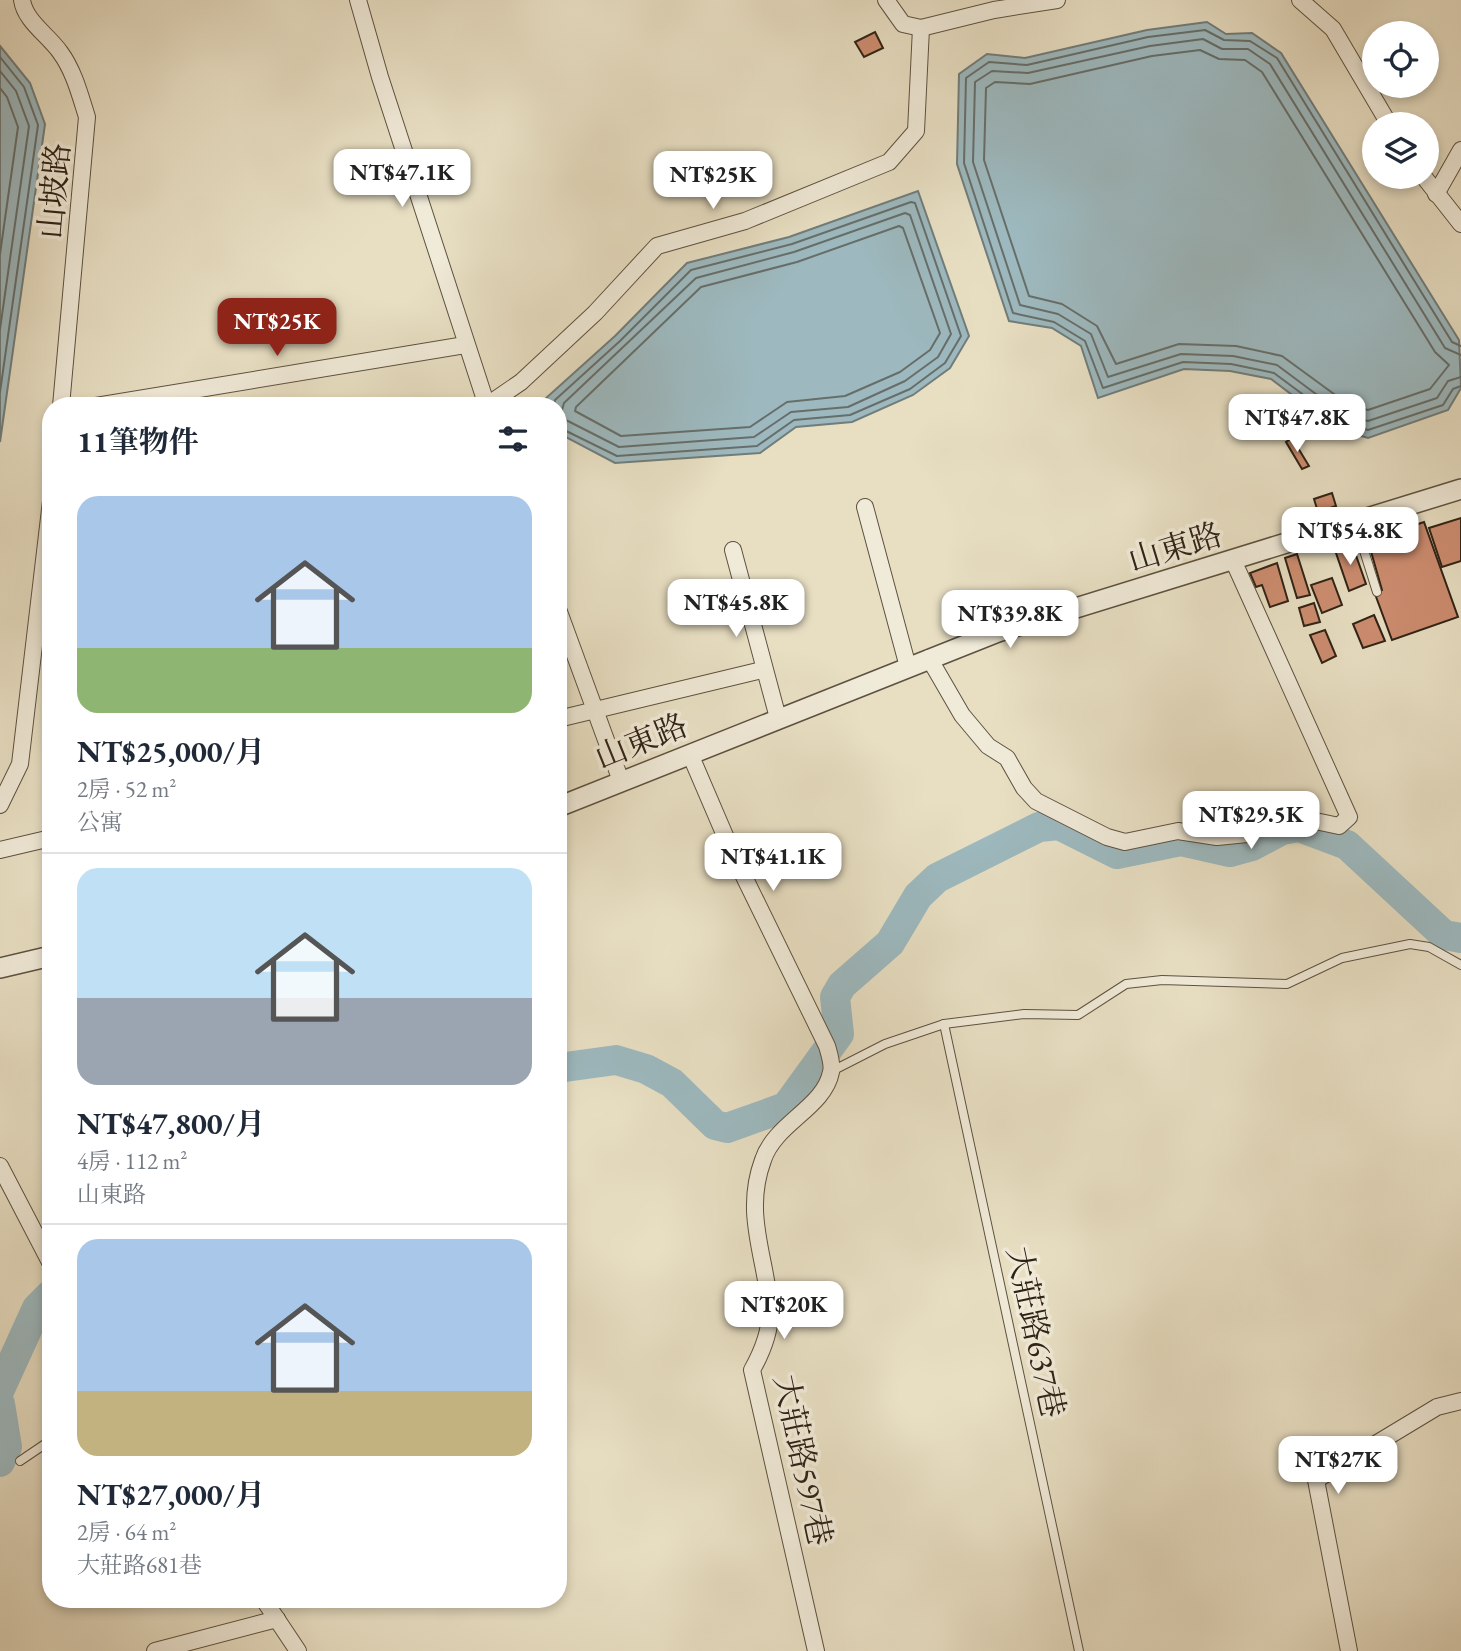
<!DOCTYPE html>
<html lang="zh-TW">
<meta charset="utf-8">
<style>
:root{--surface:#fff;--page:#f2f2f3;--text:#1f2937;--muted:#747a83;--line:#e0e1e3;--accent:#8f2418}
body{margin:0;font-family:"EB Garamond","Noto Serif TC",serif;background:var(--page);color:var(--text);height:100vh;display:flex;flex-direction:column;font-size:26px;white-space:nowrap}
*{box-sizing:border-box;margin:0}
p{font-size:23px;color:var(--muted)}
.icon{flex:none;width:38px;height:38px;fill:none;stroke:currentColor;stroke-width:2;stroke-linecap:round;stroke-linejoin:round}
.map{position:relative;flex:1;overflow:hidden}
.drawer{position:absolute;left:42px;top:397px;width:525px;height:1211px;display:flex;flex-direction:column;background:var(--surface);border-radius:28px;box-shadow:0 4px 10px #0003}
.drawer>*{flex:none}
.tools{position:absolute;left:1362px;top:21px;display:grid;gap:14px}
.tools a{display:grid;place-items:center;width:77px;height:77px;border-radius:50%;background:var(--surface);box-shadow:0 4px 10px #0003;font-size:35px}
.price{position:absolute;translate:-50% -60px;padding:0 16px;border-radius:14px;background:#fff;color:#222;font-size:23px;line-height:46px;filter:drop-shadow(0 2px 4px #0008)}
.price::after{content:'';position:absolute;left:50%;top:42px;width:21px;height:16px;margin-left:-10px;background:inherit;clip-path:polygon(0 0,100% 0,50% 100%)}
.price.selected{background:var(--accent);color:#fff}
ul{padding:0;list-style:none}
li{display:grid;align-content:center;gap:14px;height:371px;padding:0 35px}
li+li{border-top:2px solid var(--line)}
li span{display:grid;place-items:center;height:217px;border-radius:21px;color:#555}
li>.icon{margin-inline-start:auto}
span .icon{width:126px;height:126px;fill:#fffc;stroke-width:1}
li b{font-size:30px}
h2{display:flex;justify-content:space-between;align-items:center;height:84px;padding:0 35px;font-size:30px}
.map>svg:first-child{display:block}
.water{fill:#9db9bf;stroke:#717d7b;stroke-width:2}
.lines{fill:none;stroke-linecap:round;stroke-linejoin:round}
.shore{stroke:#666e6a;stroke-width:2}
.river{stroke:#9db9bf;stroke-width:30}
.building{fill:#cd8d70;stroke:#2f2215;stroke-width:2}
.service-casing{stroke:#5d5140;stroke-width:10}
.minor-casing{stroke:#5d5140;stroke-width:18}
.tertiary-casing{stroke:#5d5140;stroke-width:22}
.service{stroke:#f0ead8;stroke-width:8}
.minor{stroke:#f0ead8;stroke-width:16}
.tertiary{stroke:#f0ead8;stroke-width:19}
.labels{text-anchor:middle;stroke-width:7;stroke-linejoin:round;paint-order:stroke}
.street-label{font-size:32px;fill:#2f2215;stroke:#f0ead8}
</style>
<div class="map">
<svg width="1461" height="1651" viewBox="0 0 1461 1651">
<rect width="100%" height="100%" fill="#e8dfc3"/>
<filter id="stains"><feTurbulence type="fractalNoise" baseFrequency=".00286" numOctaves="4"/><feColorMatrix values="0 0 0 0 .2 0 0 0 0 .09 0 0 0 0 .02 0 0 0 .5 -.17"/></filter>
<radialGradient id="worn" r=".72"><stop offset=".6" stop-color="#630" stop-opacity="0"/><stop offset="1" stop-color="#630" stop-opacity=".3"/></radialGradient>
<g class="water">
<polygon points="1207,22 1226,34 1252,33 1281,53 1459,340 1461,388 1448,410 1368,438 1337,429 1271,379 1230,371 1184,369 1098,398 1081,346 1052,328 1009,321 957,164 959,74 987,54 1025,58 1147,30"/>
<polygon points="0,46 30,83 45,124 0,442"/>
<polygon points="918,191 969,336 950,368 913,395 852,422 796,427 760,453 615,463 558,433 558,406 548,406 545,399 615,336 687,263 789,237"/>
</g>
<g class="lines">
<g class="shore">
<polygon points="1200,50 1219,59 1245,60 1262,72 1435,352 1449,365 1430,389 1368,410 1349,405 1282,356 1236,346 1179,344 1116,364 1097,326 1062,304 1029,296 984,160 986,88 995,82 1030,84 1152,56"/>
<polyline points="0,57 24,87 38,125 0,392"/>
<polyline points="0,71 16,91 29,126 0,329"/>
<polyline points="0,88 7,97 18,127 0,254"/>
<polygon points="905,213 910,215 951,334 938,357 905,381 848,407 791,412 754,437 619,447 560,417 564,403 696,278 794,252"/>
<polygon points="899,226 903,228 940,333 930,350 900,372 845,396 787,402 750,427 621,436 575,411 576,407 701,287 797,262"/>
<polyline points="1461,346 1452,342 1277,58 1250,41 1224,40 1205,30 1148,37 1027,65 989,62 966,78 964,163 1013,313 1054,322 1085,341 1103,388 1183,362 1231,364 1274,373 1340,422 1368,430 1443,405 1453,389 1461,386"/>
<polyline points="1461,355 1445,348 1270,64 1248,49 1222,49 1203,39 1150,46 1028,73 992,71 975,82 973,162 1020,305 1058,314 1091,334 1108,377 1181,354 1233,356 1277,365 1344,415 1368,421 1437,398 1448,381 1461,377"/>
<polyline points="554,406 555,400 620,341 691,270 792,244 911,202 915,203 961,336 945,363 910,389 850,415 794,420 757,446 617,456 558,427"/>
</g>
<g class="river">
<polyline points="558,1068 616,1060 646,1069 672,1083 715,1125 727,1128 786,1107 839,1034 835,997 842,985 890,943 918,896 937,878 1039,827 1059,825 1117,854 1181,841 1230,852 1252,846 1282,830 1299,827 1347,845 1444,935 1461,938"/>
<polyline points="0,1389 37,1308 51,1294"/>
<polyline points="0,1404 7,1447 0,1462"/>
</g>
</g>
<g class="building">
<polygon points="875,32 883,48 864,57 855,42"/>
<polygon points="1292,438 1309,466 1302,469 1286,442"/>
<polygon points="1332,493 1336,506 1318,512 1314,499"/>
<polygon points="1461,518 1461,561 1442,567 1429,528"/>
<polygon points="1424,522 1458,617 1392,640 1375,594 1382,590 1368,541"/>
<polygon points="1352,544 1366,584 1349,591 1335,550"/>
<polygon points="1297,554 1310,595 1297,598 1285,558"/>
<polygon points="1277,563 1288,601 1270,607 1262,585 1256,587 1250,573"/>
<polygon points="1332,578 1342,605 1322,613 1311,585"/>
<polygon points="1314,603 1320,622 1304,626 1299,608"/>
<polygon points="1374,615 1385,641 1363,648 1353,624"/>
<polygon points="1325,630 1336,656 1322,663 1310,635"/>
</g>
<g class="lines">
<g class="service-casing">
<g id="service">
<polyline points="1355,522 1377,592"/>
<polyline points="944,1024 1079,1651"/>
<polyline points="832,1071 885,1044 944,1024 1024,1014 1078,1015 1126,984 1162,980 1287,984 1342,958 1410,944 1429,947 1461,965"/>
<polyline points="20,1461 51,1440"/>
</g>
</g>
<g class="minor-casing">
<g id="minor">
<path d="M22,0C25,21 48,35 60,52C74,71 80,95 87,117L61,406"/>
<polyline points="358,0 380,77 487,406"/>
<polyline points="886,0 903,24 921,28 994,10 1057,0"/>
<polyline points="1300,0 1333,29 1389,124"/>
<polyline points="1424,177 1461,224"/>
<polyline points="1436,194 1461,150"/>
<polyline points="96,406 465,345"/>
<polyline points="486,406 521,382 595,313 657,246 745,221 889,162 916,131 921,28"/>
<polyline points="865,507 908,667"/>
<polyline points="733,550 778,718"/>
<polyline points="558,609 621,781"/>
<polyline points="929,658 962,715 988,746 1007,758 1024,788 1036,801 1107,837 1125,842 1178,831 1217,837 1247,834 1267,820 1287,815 1339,826 1349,817 1233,560"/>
<polyline points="558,719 762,670"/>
<path d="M690,754L732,852L827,1046C829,1053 833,1065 831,1072C824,1108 775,1123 763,1160C743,1214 766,1257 770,1309C771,1331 762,1352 752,1370L816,1651"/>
<polyline points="0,805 20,764 51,501"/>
<polyline points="0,850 51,838"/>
<polyline points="0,1166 51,1264"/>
<polyline points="264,1600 298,1651"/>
<polyline points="155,1651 277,1619"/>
<polyline points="1349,1651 1316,1480 1437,1407 1461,1401"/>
</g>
</g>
<g class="tertiary-casing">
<g id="tertiary">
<polyline points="558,807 998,632 1461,489"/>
<polyline points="0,968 51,956"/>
</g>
</g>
<use href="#service" class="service"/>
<use href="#minor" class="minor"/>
<use href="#tertiary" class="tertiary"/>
</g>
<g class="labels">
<g class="street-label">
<text transform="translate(54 191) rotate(-85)" y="11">山坡路</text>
<text transform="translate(1175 547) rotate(-17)" y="11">山東路</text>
<text transform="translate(641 741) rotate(-22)" y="11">山東路</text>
<text transform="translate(1036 1332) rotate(78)" y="11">大莊路637巷</text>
<text transform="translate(803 1460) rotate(78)" y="11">大莊路597巷</text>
</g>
</g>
<rect width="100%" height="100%" filter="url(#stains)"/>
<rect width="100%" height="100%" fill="url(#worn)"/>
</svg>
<div class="tools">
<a><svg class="icon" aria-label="locate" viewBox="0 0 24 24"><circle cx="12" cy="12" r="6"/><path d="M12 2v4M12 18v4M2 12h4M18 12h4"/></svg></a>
<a><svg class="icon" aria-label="layers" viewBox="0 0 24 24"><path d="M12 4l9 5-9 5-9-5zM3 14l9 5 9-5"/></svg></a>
</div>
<b class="price" style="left:402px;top:209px">NT$47.1K</b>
<b class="price" style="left:713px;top:211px">NT$25K</b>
<b class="price selected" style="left:277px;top:358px">NT$25K</b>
<b class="price" style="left:1297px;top:454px">NT$47.8K</b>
<b class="price" style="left:1350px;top:567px">NT$54.8K</b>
<b class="price" style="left:736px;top:639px">NT$45.8K</b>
<b class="price" style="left:1010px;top:650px">NT$39.8K</b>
<b class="price" style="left:1251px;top:851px">NT$29.5K</b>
<b class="price" style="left:773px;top:893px">NT$41.1K</b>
<b class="price" style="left:784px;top:1341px">NT$20K</b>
<b class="price" style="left:1338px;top:1496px">NT$27K</b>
<section class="drawer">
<h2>11筆物件<svg class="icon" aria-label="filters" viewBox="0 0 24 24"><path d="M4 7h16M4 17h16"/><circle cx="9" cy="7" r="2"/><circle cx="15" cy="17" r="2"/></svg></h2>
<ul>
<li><span style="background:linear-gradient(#a9c7e8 70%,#8fb573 0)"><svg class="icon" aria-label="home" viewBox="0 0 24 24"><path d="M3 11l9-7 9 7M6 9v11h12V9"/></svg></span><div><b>NT$25,000/月</b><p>2房 · 52 m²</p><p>公寓</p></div></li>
<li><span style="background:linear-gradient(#bfe0f5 60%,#9aa5b1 0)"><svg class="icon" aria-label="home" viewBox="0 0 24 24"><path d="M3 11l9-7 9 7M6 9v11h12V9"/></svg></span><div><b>NT$47,800/月</b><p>4房 · 112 m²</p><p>山東路</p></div></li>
<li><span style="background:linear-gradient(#a9c7e8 70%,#c2b280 0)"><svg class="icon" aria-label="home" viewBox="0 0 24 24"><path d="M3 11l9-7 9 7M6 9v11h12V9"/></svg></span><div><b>NT$27,000/月</b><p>2房 · 64 m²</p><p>大莊路681巷</p></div></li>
</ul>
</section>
</div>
